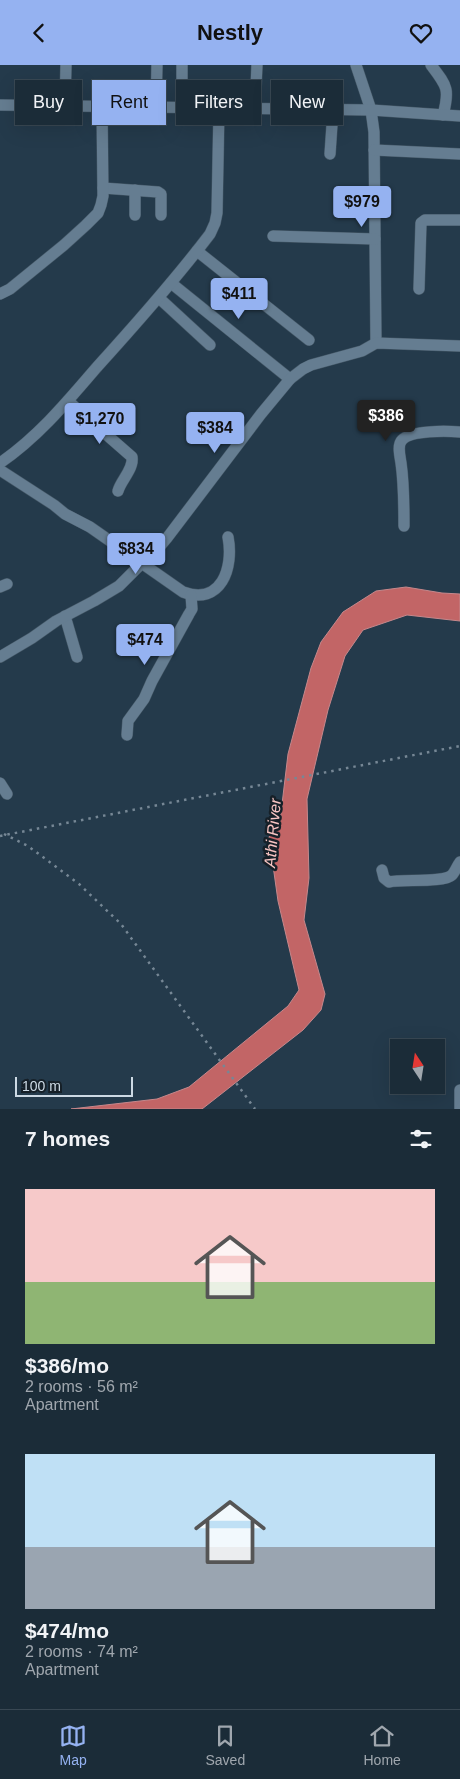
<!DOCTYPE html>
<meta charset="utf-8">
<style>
:root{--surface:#1b2c38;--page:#283843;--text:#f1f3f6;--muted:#a0a7ae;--line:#394853;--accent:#95b2f1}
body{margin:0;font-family:Arial,sans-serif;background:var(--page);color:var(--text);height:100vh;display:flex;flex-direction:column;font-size:19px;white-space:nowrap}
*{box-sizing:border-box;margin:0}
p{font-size:16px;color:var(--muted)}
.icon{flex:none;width:28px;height:28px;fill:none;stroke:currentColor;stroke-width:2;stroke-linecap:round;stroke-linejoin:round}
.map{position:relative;height:1044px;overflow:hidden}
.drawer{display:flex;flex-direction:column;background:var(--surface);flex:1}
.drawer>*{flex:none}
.hud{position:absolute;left:15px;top:15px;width:430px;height:45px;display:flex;gap:10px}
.needle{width:32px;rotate:348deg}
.fabs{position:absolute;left:390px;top:974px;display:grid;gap:10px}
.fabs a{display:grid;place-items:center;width:55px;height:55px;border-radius:0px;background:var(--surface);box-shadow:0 5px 20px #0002,0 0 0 1px var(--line);font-size:25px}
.scale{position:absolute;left:15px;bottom:12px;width:118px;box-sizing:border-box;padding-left:5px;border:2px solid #ccd9e4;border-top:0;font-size:14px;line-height:18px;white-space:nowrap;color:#ccd9e4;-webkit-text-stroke:4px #162028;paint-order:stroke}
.price{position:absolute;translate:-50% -42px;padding:0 11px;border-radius:5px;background:var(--accent);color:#111;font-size:16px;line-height:32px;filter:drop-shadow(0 1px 2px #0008)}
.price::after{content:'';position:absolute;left:50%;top:30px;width:15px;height:11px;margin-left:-8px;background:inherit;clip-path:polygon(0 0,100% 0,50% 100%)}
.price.on{background:#222;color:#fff}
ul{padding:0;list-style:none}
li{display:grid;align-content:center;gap:10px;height:265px;padding:0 25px}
li span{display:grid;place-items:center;height:155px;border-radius:0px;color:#555}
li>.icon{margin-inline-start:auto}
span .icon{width:90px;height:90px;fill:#fffc;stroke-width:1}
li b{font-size:21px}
h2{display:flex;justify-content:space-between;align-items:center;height:60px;padding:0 25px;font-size:21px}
.pill{padding:0 18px;border-radius:0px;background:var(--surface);box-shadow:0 5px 20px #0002,0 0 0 1px var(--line);font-size:18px;line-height:45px}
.pill.on{background:var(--accent);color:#111}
header{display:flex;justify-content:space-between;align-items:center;height:65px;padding:0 25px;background:var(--accent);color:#111;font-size:22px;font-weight:700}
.tab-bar{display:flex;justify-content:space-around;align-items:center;height:70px;border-top:1px solid var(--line);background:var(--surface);font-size:14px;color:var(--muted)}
.tab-bar a{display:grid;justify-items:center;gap:2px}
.tab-bar .on{color:var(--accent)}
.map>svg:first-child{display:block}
.water{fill:#c26566;stroke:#c5888c}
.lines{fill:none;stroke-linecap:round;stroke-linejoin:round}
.minor-casing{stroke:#455867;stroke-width:12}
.minor{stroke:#657d91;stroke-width:11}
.rail{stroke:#768795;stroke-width:2.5;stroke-dasharray:2.5 5;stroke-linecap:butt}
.labels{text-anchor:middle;stroke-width:5;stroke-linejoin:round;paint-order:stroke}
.water-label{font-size:16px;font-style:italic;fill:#f8c5c3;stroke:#162028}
</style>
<header><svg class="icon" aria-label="back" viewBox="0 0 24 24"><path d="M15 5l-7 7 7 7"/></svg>Nestly<svg class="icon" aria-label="heart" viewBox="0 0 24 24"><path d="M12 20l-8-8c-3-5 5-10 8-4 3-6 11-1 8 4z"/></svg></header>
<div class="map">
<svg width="460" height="1044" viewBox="0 0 460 1044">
<rect width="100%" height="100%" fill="#243a4b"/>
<polygon class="water" points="406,522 442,528 460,529 460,556 407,550 363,565 345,591 328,645 307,734 309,813 304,855 325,929 321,945 303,965 202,1044 71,1044 157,1034 189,1022 288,941 299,925 278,836 269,772 280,756 288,689 311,603 321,577 343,547 376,526"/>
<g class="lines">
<g class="minor-casing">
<g id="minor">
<polyline points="356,0 371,45 374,67 376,278"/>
<path d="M431,0C447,21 450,24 443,50"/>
<polyline points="0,40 371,45 460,51"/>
<polyline points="65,41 66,0"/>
<polyline points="156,42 157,0"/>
<polyline points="182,43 182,0"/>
<polyline points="255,44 257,0"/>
<polyline points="374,85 460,89"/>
<polyline points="330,89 333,45"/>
<polyline points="103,123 158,127 161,129 161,150"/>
<polyline points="135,150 135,125"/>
<polyline points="273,171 375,174"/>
<polyline points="197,186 309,275"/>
<polyline points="171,218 290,314"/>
<polyline points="419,224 421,158 425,155 460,155"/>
<polyline points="0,229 10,224 64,180 86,160 98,148 101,140 103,131 102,41"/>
<polyline points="159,233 210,280"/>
<path d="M68,336L132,392C134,404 121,415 118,426"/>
<path d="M0,398C38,372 67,337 97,302C136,259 175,215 210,169L215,158L217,148L219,44"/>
<path d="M0,405L54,440L65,449L90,462L183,527C221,541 234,503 228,472"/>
<path d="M404,461C404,439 404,419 401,398C400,391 397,380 402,375C411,365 447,366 460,367"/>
<polyline points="0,522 7,519"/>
<polyline points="65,551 77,592"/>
<polyline points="0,592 32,573 56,556 94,536 119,521 142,498 151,492 167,473 261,349 290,314 303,304 311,300 362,286 376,278 460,281"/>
<polyline points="127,670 128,656 144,634 152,616 189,549 192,544 191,530"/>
<polyline points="0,718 7,729"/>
<path d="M382,805L384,813L389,817C403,814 444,818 452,810C455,807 457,801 460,797"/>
<polyline points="460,1025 460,1044"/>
</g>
</g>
<use href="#minor" class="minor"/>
<g class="rail">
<polyline points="4,769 28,781 79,819 121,859 255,1044"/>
<polyline points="0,771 460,681"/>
</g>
</g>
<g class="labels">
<g class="water-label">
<text transform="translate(272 768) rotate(-85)" y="6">Athi River</text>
</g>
</g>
</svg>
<div class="fabs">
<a><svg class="needle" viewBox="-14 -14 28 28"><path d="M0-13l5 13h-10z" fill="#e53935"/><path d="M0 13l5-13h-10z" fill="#a0a7ae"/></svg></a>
</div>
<div class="scale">100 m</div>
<b class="price" style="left:362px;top:163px">$979</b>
<b class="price" style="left:239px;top:255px">$411</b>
<b class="price on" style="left:386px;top:377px">$386</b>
<b class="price" style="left:100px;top:380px">$1,270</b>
<b class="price" style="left:215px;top:389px">$384</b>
<b class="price" style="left:136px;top:510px">$834</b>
<b class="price" style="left:145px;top:601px">$474</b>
<div class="hud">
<a class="pill">Buy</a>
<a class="pill on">Rent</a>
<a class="pill">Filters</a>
<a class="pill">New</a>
</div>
</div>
<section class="drawer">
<h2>7 homes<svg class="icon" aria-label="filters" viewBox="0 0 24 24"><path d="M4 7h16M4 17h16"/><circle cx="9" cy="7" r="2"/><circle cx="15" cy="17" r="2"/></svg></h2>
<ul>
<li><span style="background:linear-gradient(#f6c9c9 60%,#8fb573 0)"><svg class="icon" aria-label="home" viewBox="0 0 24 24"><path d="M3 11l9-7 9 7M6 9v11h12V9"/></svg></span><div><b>$386/mo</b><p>2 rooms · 56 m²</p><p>Apartment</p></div></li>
<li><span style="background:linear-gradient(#bfe0f5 60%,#9aa5b1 0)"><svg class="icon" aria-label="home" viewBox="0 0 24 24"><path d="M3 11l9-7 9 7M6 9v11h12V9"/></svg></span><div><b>$474/mo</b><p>2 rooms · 74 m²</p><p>Apartment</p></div></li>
</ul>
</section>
<nav class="tab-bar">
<a class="on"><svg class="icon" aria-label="map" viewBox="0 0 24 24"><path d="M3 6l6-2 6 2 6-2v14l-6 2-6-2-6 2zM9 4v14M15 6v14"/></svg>Map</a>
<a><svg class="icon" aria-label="saved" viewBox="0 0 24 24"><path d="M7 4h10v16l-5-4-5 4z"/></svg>Saved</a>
<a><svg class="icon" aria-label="home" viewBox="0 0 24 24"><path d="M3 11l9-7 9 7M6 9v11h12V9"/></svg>Home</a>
</nav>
